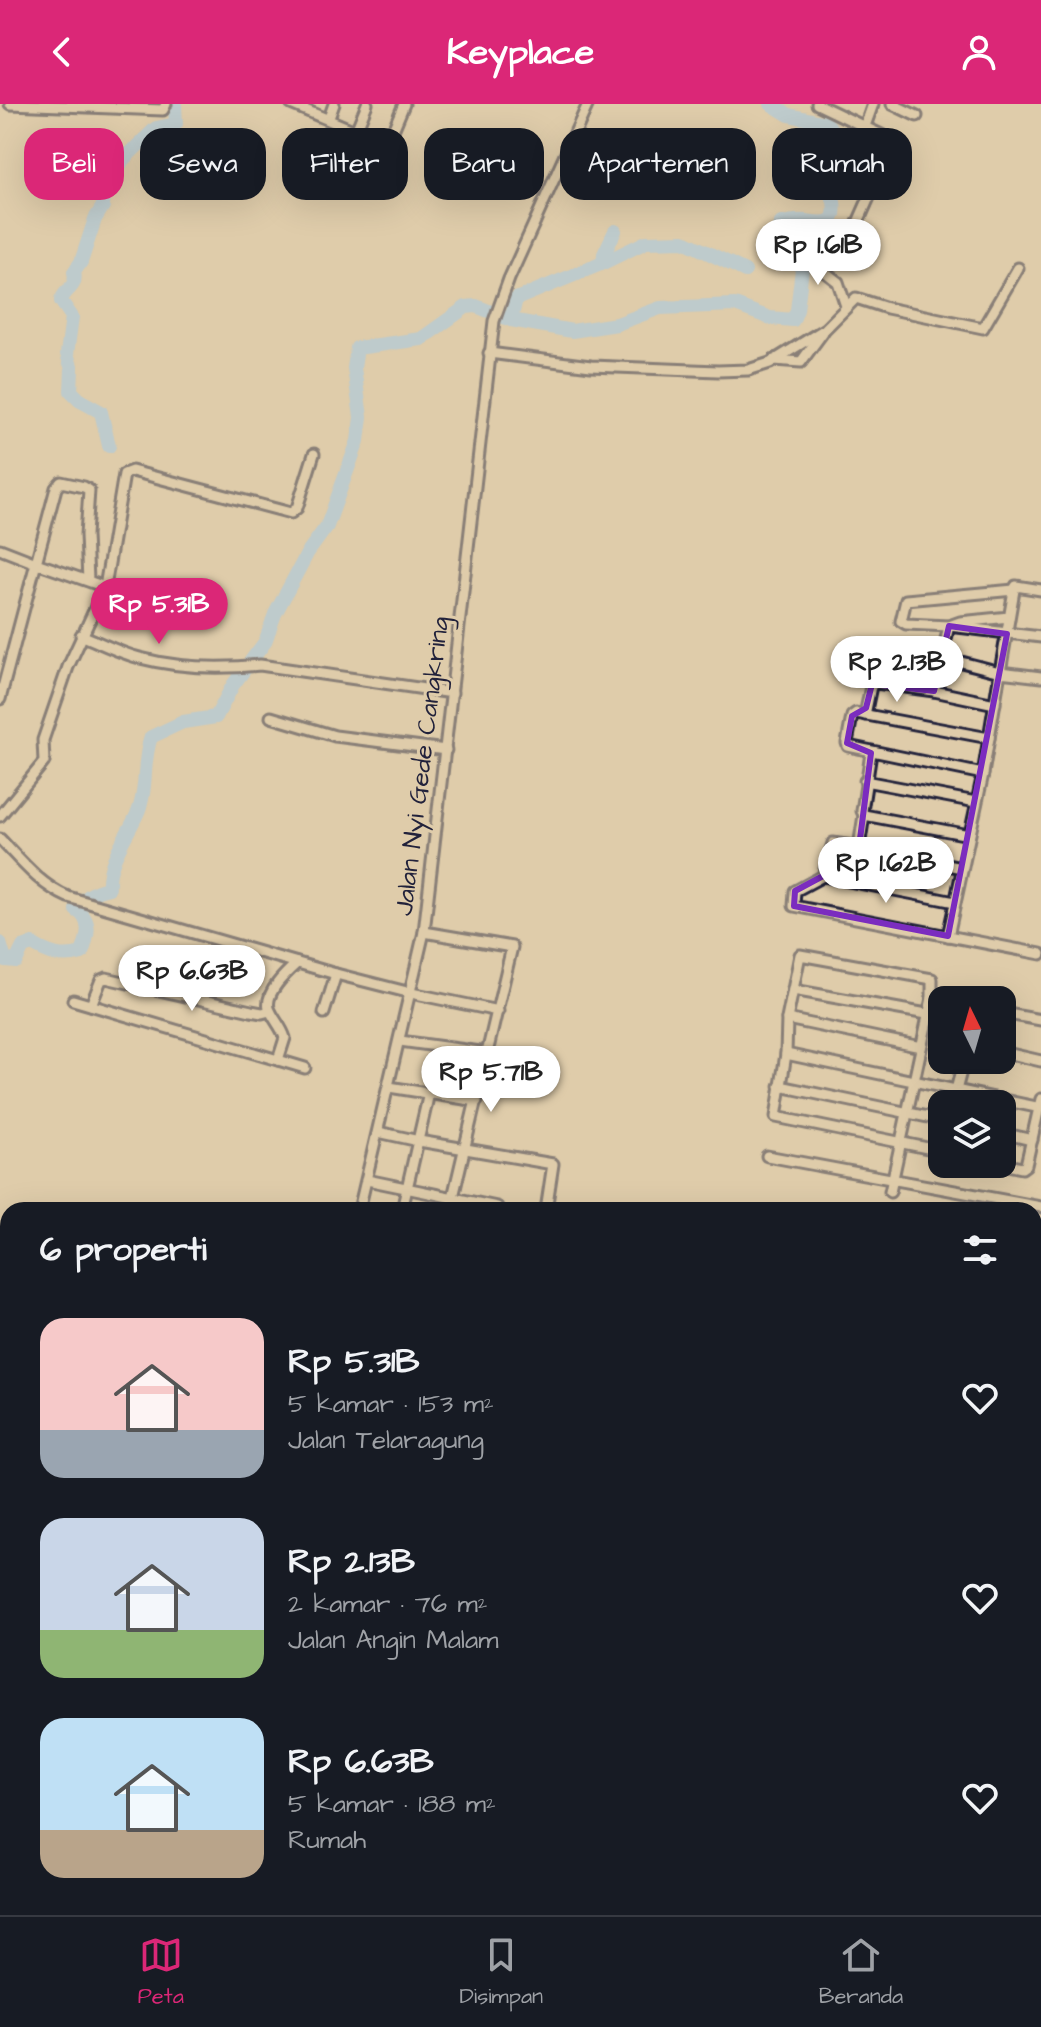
<!DOCTYPE html>
<html lang="id">
<meta charset="utf-8">
<style>
:root{--surface:#171b24;--page:#242831;--text:#f1f3f6;--muted:#9ea1a6;--line:#363941;--accent:#db2777}
body{margin:0;font-family:"Architects Daughter",sans-serif;background:var(--page);color:var(--text);height:100vh;display:flex;flex-direction:column;font-size:30px;white-space:nowrap}
*{box-sizing:border-box;margin:0}
p{font-size:26px;color:var(--muted)}
.icon{flex:none;width:44px;height:44px;fill:none;stroke:currentColor;stroke-width:2;stroke-linecap:round;stroke-linejoin:round}
.map{position:relative;flex:1;overflow:hidden}
.side{position:absolute;left:0px;top:1098px;width:1042px;height:714px;display:flex;flex-direction:column;background:var(--surface);border-radius:24px 24px 0 0;box-shadow:0 8px 32px #0002}
.side>*{flex:none}
.banner{position:absolute;left:24px;top:24px;width:994px;height:72px;display:flex;gap:16px}
.needle{width:52px;rotate:355deg}
.tools{position:absolute;left:928px;top:882px;display:grid;gap:16px}
.tools a{display:grid;place-items:center;width:88px;height:88px;border-radius:16px;background:var(--surface);box-shadow:0 8px 32px #0002;font-size:40px}
.price{position:absolute;translate:-50% -68px;padding:0 18px;border-radius:28px;background:#fff;color:#222;font-size:26px;line-height:52px;filter:drop-shadow(0 2px 4px #0008)}
.price::after{content:'';position:absolute;left:50%;top:48px;width:24px;height:18px;margin-left:-12px;background:inherit;clip-path:polygon(0 0,100% 0,50% 100%)}
.price.active{background:var(--accent);color:#fff}
ul{padding:0;list-style:none}
li{display:flex;align-items:center;gap:24px;height:200px;padding:0 40px}
li span{display:grid;place-items:center;flex:none;width:224px;height:160px;border-radius:24px;color:#555}
li>.icon{margin-inline-start:auto}
span .icon{width:96px;height:96px;fill:#fffc;stroke-width:1}
li b{font-size:34px}
h2{display:flex;justify-content:space-between;align-items:center;height:96px;padding:0 40px;font-size:34px}
.chip{padding:0 28px;border-radius:24px;background:var(--surface);box-shadow:0 8px 32px #0002;font-size:28px;line-height:72px}
.chip.active{background:var(--accent);color:#fff}
header{display:flex;justify-content:space-between;align-items:center;height:104px;padding:0 40px;background:var(--accent);color:#fff;font-size:36px;font-weight:700}
.menu{display:flex;justify-content:space-around;align-items:center;height:112px;border-top:2px solid var(--line);background:var(--surface);font-size:22px;color:var(--muted)}
.menu a{display:grid;justify-items:center;gap:4px}
.menu .active{color:var(--accent)}
.map>svg:first-child{display:block}
.lines{fill:none;stroke-linecap:round;stroke-linejoin:round}
.stream{stroke:#6987ab;stroke-width:2}
.river{stroke:#98caf5;stroke-width:14}
.minor-casing{stroke:#22223b;stroke-width:15}
.minor{stroke:#dfccaa;stroke-width:9}
.marked{fill:none;stroke:#7b2cbf;stroke-width:6;stroke-linejoin:round}
.labels{text-anchor:middle;stroke-width:6;stroke-linejoin:round;paint-order:stroke}
.street-label{font-size:26px;fill:#22223b;stroke:#dfccaa}
</style>
<header><svg class="icon" aria-label="back" viewBox="0 0 24 24"><path d="M15 5l-7 7 7 7"/></svg>Keyplace<svg class="icon" aria-label="person" viewBox="0 0 24 24"><circle cx="12" cy="8" r="4"/><path d="M4 21q1-7 8-7t8 7"/></svg></header>
<div class="map">
<svg width="1041" height="1811" viewBox="0 0 1041 1811">
<rect width="100%" height="100%" fill="#dfccaa"/>
<filter id="ink" filterUnits="userSpaceOnUse"><feTurbulence type="fractalNoise" baseFrequency=".0125" numOctaves="2"/><feDisplacementMap in="SourceGraphic" scale="16" xChannelSelector="R" yChannelSelector="G"/><feConvolveMatrix kernelMatrix="1 2 1 2 8 2 1 2 1" color-interpolation-filters="sRGB"/></filter>
<g filter="url(#ink)">
<g class="lines">
<g class="stream">
<polyline points="1034,1463 1041,1460"/>
<polyline points="725,1804 725,1811"/>
</g>
<g class="river">
<polyline points="603,159 604,150 615,127"/>
<polyline points="511,216 516,195 603,159 646,138 684,137 745,167"/>
<path d="M109,342L101,308L81,297L71,287L72,265L67,250L72,213L61,197C64,185 78,184 74,168L81,158L95,115L103,102L104,88L123,56L156,24L176,20L175,0"/>
<path d="M0,839L5,856L16,857L23,843L32,840C49,850 62,855 82,849C88,833 93,816 76,806C82,794 96,786 109,784C107,757 127,733 138,708C148,685 142,657 151,633L183,618L216,613L233,581L265,538L275,510L308,448L327,422L358,337L361,313L354,264L357,244L421,235L466,203L476,202L511,216L572,227L617,220L660,204L735,201L770,214L793,216L797,206L802,165C795,152 778,148 774,132L781,119C789,118 798,116 806,117C822,119 838,123 834,98C832,88 822,78 823,69C824,54 833,41 832,25L826,19L789,11L771,0"/>
</g>
<g class="minor-casing">
<g id="minor">
<polyline points="10,0 163,6 166,0"/>
<polyline points="291,0 383,39 389,36 404,0"/>
<polyline points="817,0 894,37 902,44"/>
<polyline points="892,0 917,12"/>
<polyline points="329,14 334,0"/>
<polyline points="356,27 367,0"/>
<polyline points="872,86 847,72 873,0"/>
<polyline points="848,141 894,37"/>
<polyline points="806,153 838,178 846,202"/>
<polyline points="489,249 591,262 718,267 748,266 770,259 825,225 856,194 887,204 983,224 1018,164"/>
<polyline points="774,256 801,258 823,228"/>
<polyline points="0,445 36,459 0,595"/>
<polyline points="88,477 86,431 89,386 84,383 61,378 56,384 36,459 105,483"/>
<polyline points="1014,486 1016,482 1041,486"/>
<path d="M81,531C101,539 120,549 140,554C178,564 221,565 260,561L452,589"/>
<polyline points="942,553 1000,568 1014,486 906,496 901,517 906,520 949,522 960,518 1009,513"/>
<polyline points="934,587 949,522 1041,533"/>
<polyline points="865,611 871,582 876,579 934,587 995,600"/>
<polyline points="271,613 335,632 446,646"/>
<polyline points="871,649 862,707 864,711 859,743 833,739 823,772 795,787 794,802 1041,850"/>
<polyline points="983,670 1000,568 1041,573"/>
<polyline points="865,677 976,698"/>
<polyline points="864,711 969,731"/>
<polyline points="0,712 44,658 43,636 68,563 105,483 124,370 132,367 291,409 297,404 314,350"/>
<path d="M0,735C21,757 40,781 68,793L336,870L411,889L498,907"/>
<polyline points="859,743 962,764"/>
<polyline points="823,772 955,798"/>
<polyline points="424,828 512,843 450,1106"/>
<polyline points="948,832 983,670 848,642 847,639 852,612 856,609 989,634"/>
<polyline points="793,886 927,910"/>
<path d="M73,896L278,956L285,934C282,923 273,915 269,904C265,888 286,869 297,859"/>
<polyline points="942,896 932,894 932,875 800,851 787,915 786,950 776,1013 942,1047"/>
<polyline points="91,901 101,876 106,874 251,907 262,909 270,907"/>
<polyline points="324,909 336,870"/>
<polyline points="1002,909 1041,916"/>
<polyline points="787,915 921,943"/>
<polyline points="400,937 488,949"/>
<polyline points="1002,948 1041,957"/>
<polyline points="786,950 1041,1004"/>
<polyline points="278,956 305,964"/>
<polyline points="780,982 942,1016"/>
<polyline points="389,983 477,997"/>
<polyline points="956,986 964,956"/>
<polyline points="378,1028 419,1037 553,1060 546,1106"/>
<polyline points="1002,1029 1032,1036"/>
<polyline points="767,1052 1041,1103"/>
<polyline points="1002,1060 1022,1064 1026,1061 1041,995"/>
<polyline points="367,1076 497,1103 498,1106"/>
<polyline points="890,1088 932,894"/>
<polyline points="359,1106 424,828 494,217 509,175 588,0"/>
<polyline points="402,1106 429,989"/>
<polyline points="0,1219 8,1221"/>
<polyline points="1034,1245 1041,1210"/>
<polyline points="1037,1289 1041,1269"/>
<polyline points="1034,1627 1041,1609"/>
<polyline points="1034,1638 1041,1638"/>
<polyline points="1034,1724 1041,1726"/>
<polyline points="1034,1775 1041,1757"/>
<polyline points="1034,1785 1041,1787"/>
<polyline points="446,1804 472,1811"/>
<polyline points="190,1811 191,1804"/>
<polyline points="645,1811 648,1804"/>
<polyline points="964,1811 967,1804"/>
</g>
</g>
<use href="#minor" class="minor"/>
</g>
</g>
<path d="M0 0H1041V1811H0ZM949,522L1007,530L948,832L794,802L795,787L823,772L833,739L859,743L871,649L847,639L852,612L866,604L872,580L934,587Z" fill="#dfccaa" fill-opacity=".55" fill-rule="evenodd"/>
<path class="marked" d="M949,522L1007,530L948,832L794,802L795,787L823,772L833,739L859,743L871,649L847,639L852,612L866,604L872,580L934,587Z"/>
<g class="labels">
<g class="street-label">
<text transform="translate(421 662) rotate(-83)" y="9">Jalan Nyi Gede Cangkring</text>
</g>
</g>
</svg>
<div class="tools">
<a><svg class="needle" viewBox="-14 -14 28 28"><path d="M0-13l5 13h-10z" fill="#e53935"/><path d="M0 13l5-13h-10z" fill="#9ea1a6"/></svg></a>
<a><svg class="icon" aria-label="layers" viewBox="0 0 24 24"><path d="M12 4l9 5-9 5-9-5zM3 14l9 5 9-5"/></svg></a>
</div>
<b class="price" style="left:818px;top:183px">Rp 1.61B</b>
<b class="price active" style="left:159px;top:542px">Rp 5.31B</b>
<b class="price" style="left:897px;top:600px">Rp 2.13B</b>
<b class="price" style="left:886px;top:801px">Rp 1.62B</b>
<b class="price" style="left:192px;top:909px">Rp 6.63B</b>
<b class="price" style="left:491px;top:1010px">Rp 5.71B</b>
<div class="banner">
<a class="chip active">Beli</a>
<a class="chip">Sewa</a>
<a class="chip">Filter</a>
<a class="chip">Baru</a>
<a class="chip">Apartemen</a>
<a class="chip">Rumah</a>
</div>
<section class="side">
<h2>6 properti<svg class="icon" aria-label="filters" viewBox="0 0 24 24"><path d="M4 7h16M4 17h16"/><circle cx="9" cy="7" r="2"/><circle cx="15" cy="17" r="2"/></svg></h2>
<ul>
<li><span style="background:linear-gradient(#f6c9c9 70%,#9aa5b1 0)"><svg class="icon" aria-label="home" viewBox="0 0 24 24"><path d="M3 11l9-7 9 7M6 9v11h12V9"/></svg></span><div><b>Rp 5.31B</b><p>5 kamar · 153 m²</p><p>Jalan Telaragung</p></div><svg class="icon" aria-label="heart" viewBox="0 0 24 24"><path d="M12 20l-8-8c-3-5 5-10 8-4 3-6 11-1 8 4z"/></svg></li>
<li><span style="background:linear-gradient(#c9d6e8 70%,#8fb573 0)"><svg class="icon" aria-label="home" viewBox="0 0 24 24"><path d="M3 11l9-7 9 7M6 9v11h12V9"/></svg></span><div><b>Rp 2.13B</b><p>2 kamar · 76 m²</p><p>Jalan Angin Malam</p></div><svg class="icon" aria-label="heart" viewBox="0 0 24 24"><path d="M12 20l-8-8c-3-5 5-10 8-4 3-6 11-1 8 4z"/></svg></li>
<li><span style="background:linear-gradient(#bfe0f5 70%,#b9a48a 0)"><svg class="icon" aria-label="home" viewBox="0 0 24 24"><path d="M3 11l9-7 9 7M6 9v11h12V9"/></svg></span><div><b>Rp 6.63B</b><p>5 kamar · 188 m²</p><p>Rumah</p></div><svg class="icon" aria-label="heart" viewBox="0 0 24 24"><path d="M12 20l-8-8c-3-5 5-10 8-4 3-6 11-1 8 4z"/></svg></li>
</ul>
</section>
</div>
<nav class="menu">
<a class="active"><svg class="icon" aria-label="map" viewBox="0 0 24 24"><path d="M3 6l6-2 6 2 6-2v14l-6 2-6-2-6 2zM9 4v14M15 6v14"/></svg>Peta</a>
<a><svg class="icon" aria-label="saved" viewBox="0 0 24 24"><path d="M7 4h10v16l-5-4-5 4z"/></svg>Disimpan</a>
<a><svg class="icon" aria-label="home" viewBox="0 0 24 24"><path d="M3 11l9-7 9 7M6 9v11h12V9"/></svg>Beranda</a>
</nav>
